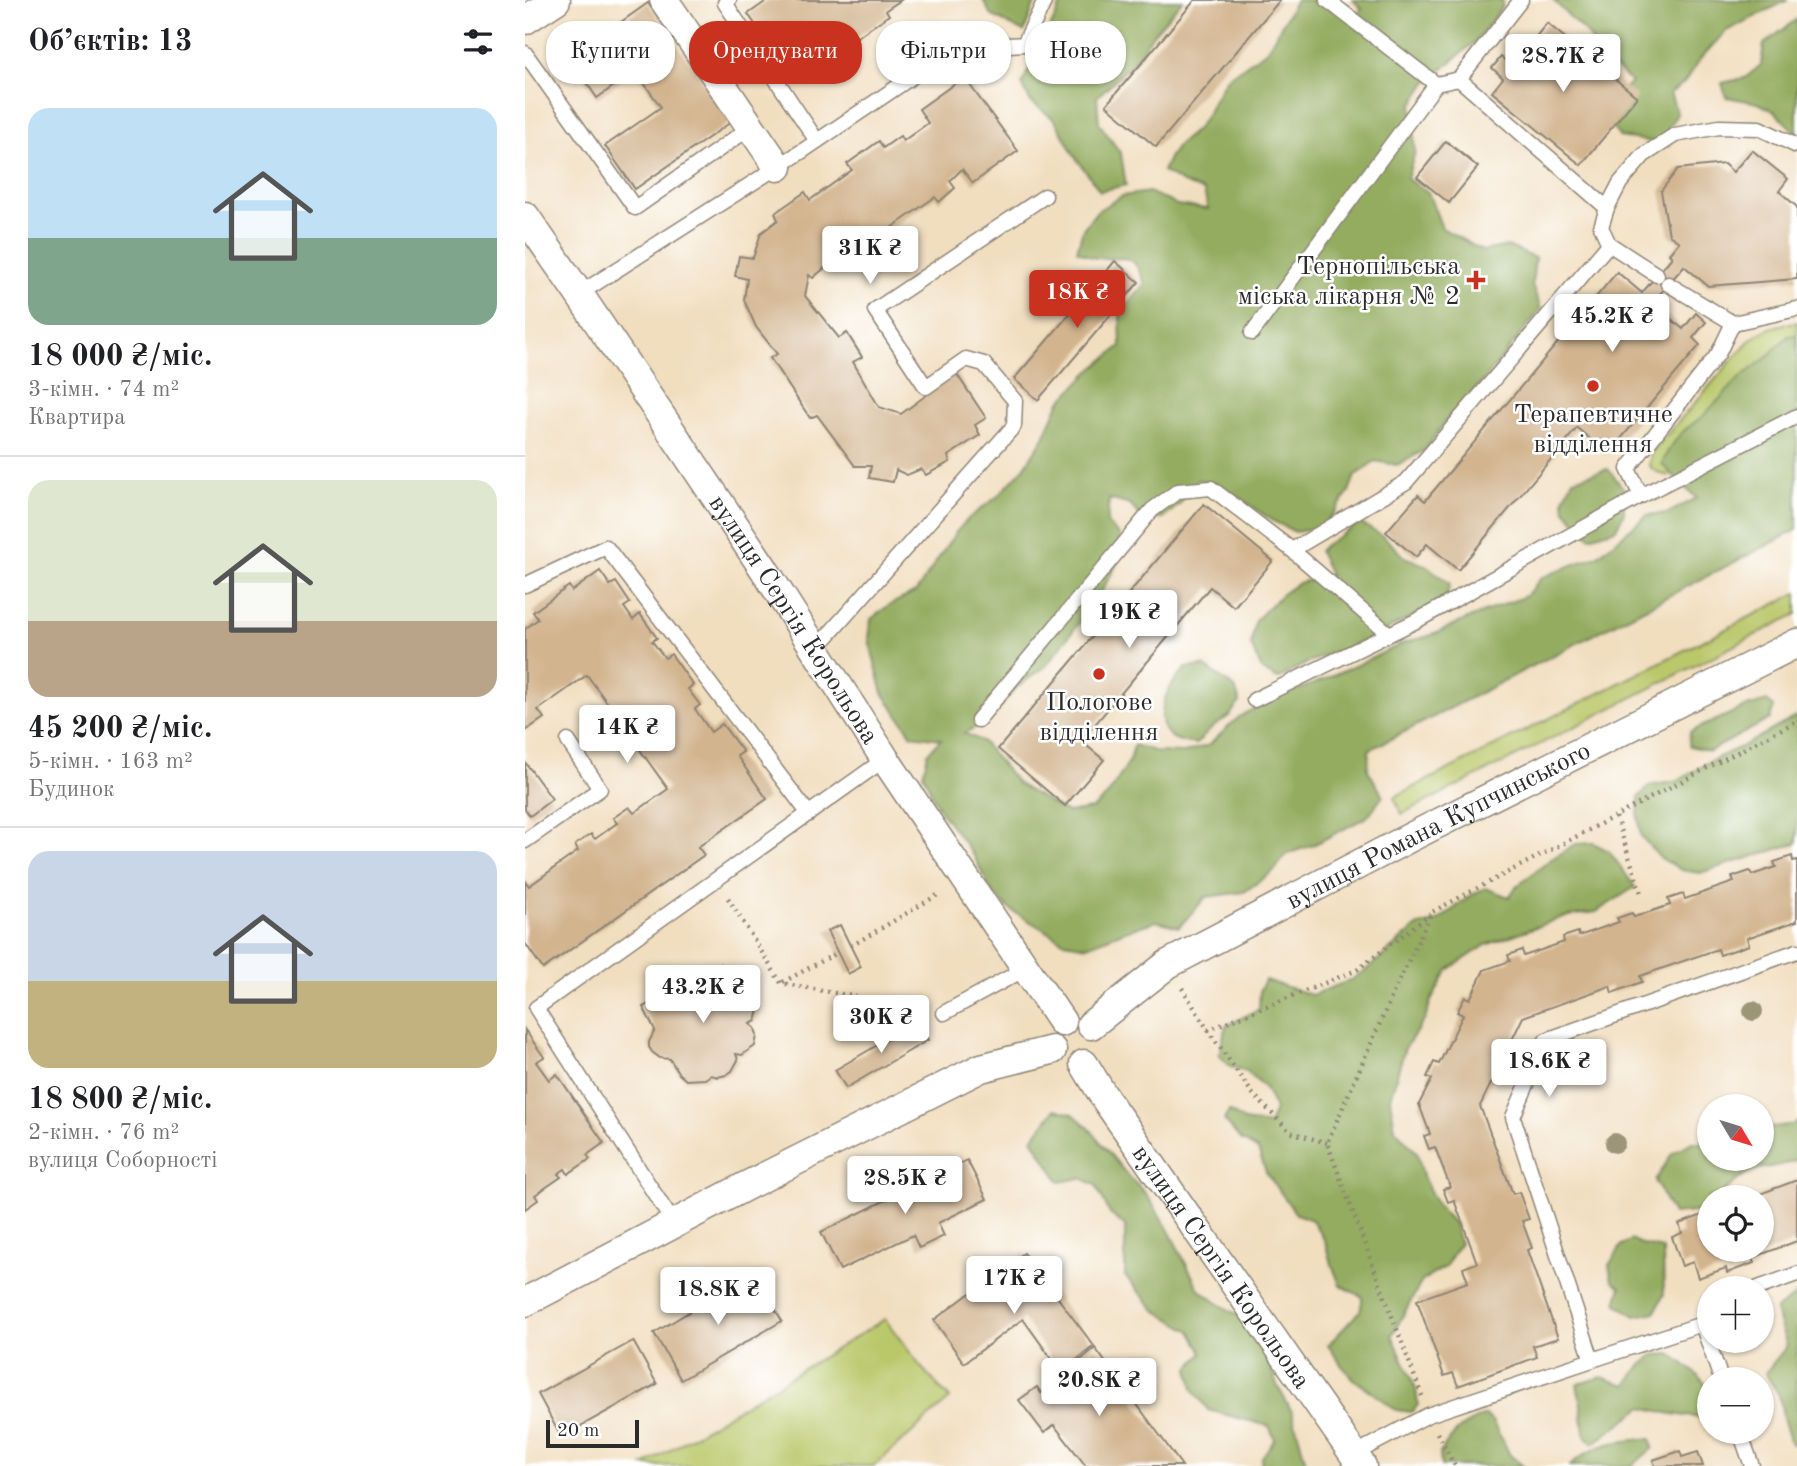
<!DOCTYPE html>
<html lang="uk">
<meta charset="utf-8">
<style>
:root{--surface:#fff;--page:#f6f6f6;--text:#202124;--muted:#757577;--line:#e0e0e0;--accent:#c8321e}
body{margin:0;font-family:"Old Standard TT",serif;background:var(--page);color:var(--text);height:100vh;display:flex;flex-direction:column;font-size:26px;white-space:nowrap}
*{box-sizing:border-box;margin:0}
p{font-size:23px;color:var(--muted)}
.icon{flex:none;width:38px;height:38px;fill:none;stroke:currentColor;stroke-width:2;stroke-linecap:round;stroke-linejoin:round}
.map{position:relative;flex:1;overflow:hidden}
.details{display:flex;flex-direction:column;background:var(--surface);width:525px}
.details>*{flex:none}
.guide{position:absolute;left:21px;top:21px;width:665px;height:63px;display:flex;gap:14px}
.needle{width:46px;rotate:128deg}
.controls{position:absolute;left:1172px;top:1094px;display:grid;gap:14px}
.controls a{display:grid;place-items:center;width:77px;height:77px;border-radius:50%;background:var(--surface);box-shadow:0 2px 5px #0004;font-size:35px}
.scale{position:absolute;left:21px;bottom:18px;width:93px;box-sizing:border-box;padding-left:7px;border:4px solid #2b2b2b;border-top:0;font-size:19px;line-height:24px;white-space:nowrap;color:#2b2b2b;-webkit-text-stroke:5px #fff;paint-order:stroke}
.price{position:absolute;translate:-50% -60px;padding:0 16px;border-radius:7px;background:#fff;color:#222;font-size:23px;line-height:46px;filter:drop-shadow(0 2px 4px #0008)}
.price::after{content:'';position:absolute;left:50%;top:42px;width:21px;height:16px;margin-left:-10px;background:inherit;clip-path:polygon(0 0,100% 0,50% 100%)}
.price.active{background:var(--accent);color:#fff}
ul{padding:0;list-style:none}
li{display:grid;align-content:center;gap:14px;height:371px;padding:0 28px}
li+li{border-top:2px solid var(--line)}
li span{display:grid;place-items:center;height:217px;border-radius:21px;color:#555}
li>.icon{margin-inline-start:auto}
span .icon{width:126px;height:126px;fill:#fffc;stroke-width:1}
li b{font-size:30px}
h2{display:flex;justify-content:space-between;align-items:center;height:84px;padding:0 28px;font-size:30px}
.chip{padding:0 24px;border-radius:28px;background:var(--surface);box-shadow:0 2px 5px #0004;font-size:24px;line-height:63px}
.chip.active{background:var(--accent);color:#fff}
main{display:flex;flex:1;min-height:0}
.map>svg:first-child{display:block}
.green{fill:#bac86a;stroke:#727a4a;stroke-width:2}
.forest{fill:#93ac5e;stroke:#5f6c44;stroke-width:2}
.building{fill:#d2b48e}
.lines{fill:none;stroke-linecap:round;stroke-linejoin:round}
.service-casing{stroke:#8e8475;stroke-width:17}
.minor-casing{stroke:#8e8475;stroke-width:31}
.path{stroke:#8e8475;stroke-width:4.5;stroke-dasharray:2 5;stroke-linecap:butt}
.service{stroke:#fff;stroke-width:14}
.minor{stroke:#fff;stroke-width:28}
.tree{fill:#9c9578}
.poi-dot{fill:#c8321e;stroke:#fff;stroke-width:2.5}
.labels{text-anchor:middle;stroke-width:5;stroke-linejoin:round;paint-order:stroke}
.poi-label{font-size:26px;fill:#2b2b2b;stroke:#fff}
.street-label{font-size:26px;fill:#2b2b2b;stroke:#fff}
</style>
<main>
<section class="details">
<h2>Об’єктів: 13<svg class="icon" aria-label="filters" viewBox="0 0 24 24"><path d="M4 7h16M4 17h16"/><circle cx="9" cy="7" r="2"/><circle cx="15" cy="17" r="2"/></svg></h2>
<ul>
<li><span style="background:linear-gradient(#bfe0f5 60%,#7fa58c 0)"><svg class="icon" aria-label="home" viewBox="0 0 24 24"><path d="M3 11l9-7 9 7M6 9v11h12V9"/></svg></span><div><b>18 000 ₴/міс.</b><p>3-кімн. · 74 m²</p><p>Квартира</p></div></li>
<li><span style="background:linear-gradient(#dfe7d0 65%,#b9a48a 0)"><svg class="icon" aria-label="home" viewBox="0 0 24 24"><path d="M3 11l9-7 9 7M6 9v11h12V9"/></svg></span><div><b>45 200 ₴/міс.</b><p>5-кімн. · 163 m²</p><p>Будинок</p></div></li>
<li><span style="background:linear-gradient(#c9d6e8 60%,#c2b280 0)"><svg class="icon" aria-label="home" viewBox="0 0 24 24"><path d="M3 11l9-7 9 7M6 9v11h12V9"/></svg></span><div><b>18 800 ₴/міс.</b><p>2-кімн. · 76 m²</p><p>вулиця Соборності</p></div></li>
</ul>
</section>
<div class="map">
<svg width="1272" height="1466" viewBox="0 0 1272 1466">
<rect width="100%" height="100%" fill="#fff"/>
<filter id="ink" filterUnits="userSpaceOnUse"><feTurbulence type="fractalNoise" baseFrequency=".0143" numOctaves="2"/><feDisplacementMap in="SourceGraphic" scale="14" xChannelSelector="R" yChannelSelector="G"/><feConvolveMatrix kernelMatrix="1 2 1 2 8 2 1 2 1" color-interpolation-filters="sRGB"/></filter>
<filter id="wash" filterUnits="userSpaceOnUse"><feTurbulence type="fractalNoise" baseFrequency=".00686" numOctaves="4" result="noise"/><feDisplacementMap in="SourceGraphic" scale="28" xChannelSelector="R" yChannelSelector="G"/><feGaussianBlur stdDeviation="1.57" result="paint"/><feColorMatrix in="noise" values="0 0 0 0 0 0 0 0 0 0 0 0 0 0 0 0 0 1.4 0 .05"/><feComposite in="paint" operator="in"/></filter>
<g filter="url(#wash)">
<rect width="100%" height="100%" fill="#f1debf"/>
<g class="green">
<path d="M1272,322V410L1142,476L1132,472L1124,466L1126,453L1223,342C1239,328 1251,325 1272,322Z"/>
<polygon points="1272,593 1272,614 877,814 869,797"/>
<polygon points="360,1319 396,1367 425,1399 349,1466 119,1466"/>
</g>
<g class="forest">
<polygon points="458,0 511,0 499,32 466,15"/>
<path d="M538,0H658L628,34L609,62L572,97L574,123L596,154L601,185L575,191L549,155L530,120L505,101L497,84C510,55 526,29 538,0Z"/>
<path d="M771,0H803L833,13L837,9L828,0H978L977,7L951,41L902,82L887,105L890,152L882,179L903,192L917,228L958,251L983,246L1010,258L1007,285L1016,309L963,375L920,422L900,450L872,465L850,461L830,476L823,494L797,528L770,532L748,521L693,484L672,480L655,504L638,518L619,520L605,505L584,499L582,523L595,536L591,566L572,599L521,666L491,688L464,721L439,733L457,741L493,784L542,813L567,809L583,795L605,760L609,745L632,752L659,753L684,745L713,718L740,702L799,680L879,643L907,635L949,616L1001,596L1016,578L1042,567L1072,556L1122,515L1143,513L1172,498L1157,485L1137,464L1143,451L1156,433L1178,416L1216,377L1240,359L1263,336L1272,335V530L844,750L843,770L858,796L842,817L788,845L761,854L750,870L719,892L681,897L654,927L632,921L600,931L562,946L540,942L484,909L466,891L449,856L414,809L398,774L403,753L416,739L387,735L358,693L344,640L346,619L364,605L391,592L431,532L444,518L473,496L499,468L519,437L534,403L563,373L596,346L595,313L620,284C607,249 603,261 573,258C566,258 559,253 552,250L558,229L572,211L597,196L624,192L652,205L683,209L679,191L658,183L638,171L645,156L655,143L671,130L683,113L688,101L702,78L742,50Z"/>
<polygon points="1028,0 1263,0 1201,31 1176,58 1159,83 1145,93 1152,114 1135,143 1095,137 1077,116 1085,102 1106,82 1076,55 1064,36"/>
<polygon points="1272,19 1272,134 1249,111 1233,103 1201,97 1197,83 1220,78 1236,65 1239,44"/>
<polygon points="1083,469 1099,489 1099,512 1091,529 1065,537 1040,510 1039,499 1048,479"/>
<polygon points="835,523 859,537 880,557 902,566 925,584 921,598 849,637 784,662 753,679 737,670 726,645 730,621 756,595 773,583 805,575 794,551 800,545"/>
<path d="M679,666L710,688L715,702L704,716L688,727L671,744C663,743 650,741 644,735C631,723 638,699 646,686C650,680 656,674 661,668Z"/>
<polygon points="1242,701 1249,707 1245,719 1185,751 1164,746 1165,732 1218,708"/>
<polygon points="1272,716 1272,843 1175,873 1156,870 1134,857 1116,836 1113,817 1114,797 1124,786 1153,781 1185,761 1216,747"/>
<polygon points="1068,843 1084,851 1110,887 1071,912 1038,917 961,945 923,970 906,1001 900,1019 880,1048 865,1098 870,1129 892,1153 899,1179 912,1205 929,1223 935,1243 920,1267 897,1281 867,1335 891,1389 893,1405 887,1412 871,1410 830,1380 817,1366 803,1345 835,1311 838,1297 815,1285 804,1257 800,1241 787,1220 771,1214 741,1172 733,1150 715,1139 699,1120 704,1111 719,1121 744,1125 750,1109 740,1088 722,1072 705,1066 694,1055 701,1026 734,1009 735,990 740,980 787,995 826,980 846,966 891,927 913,921 945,896 960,888 984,897 991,887 1025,860 1050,844"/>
<polygon points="530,1109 548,1114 564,1128 602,1175 621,1194 642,1227 674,1289 691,1302 716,1317 740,1353 752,1385 767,1412 782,1466 736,1466 737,1457 750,1439 744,1426 683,1410 668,1389 664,1368 678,1353 666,1331 630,1310 600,1276 600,1226 585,1214 571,1185 556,1178 535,1182 507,1139"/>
<path d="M1272,1122V1160C1257,1167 1237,1166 1222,1173C1210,1180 1198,1197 1185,1197V1205L1179,1211L1148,1214L1130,1181L1147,1154L1167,1142L1185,1143V1158H1237V1128L1267,1125Z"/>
<polygon points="1107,1240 1119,1245 1138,1249 1139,1294 1130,1312 1110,1316 1091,1303 1096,1287 1087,1281 1084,1265 1097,1245"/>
<polygon points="1272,1295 1272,1441 1266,1444 1259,1421 1254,1395 1240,1373 1262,1346 1250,1310"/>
<path d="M1146,1354C1161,1366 1195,1386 1184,1410C1182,1413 1179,1416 1177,1418L1147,1414L1117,1407L1068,1444L1059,1434L1056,1405L1052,1384L1077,1377L1101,1385L1111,1371L1128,1355Z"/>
<path d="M960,1415L967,1421L985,1455L998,1466H916L915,1453C930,1430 935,1426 960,1415Z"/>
<path d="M1126,1439L1128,1448L1107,1466H1045C1070,1442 1093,1441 1126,1439Z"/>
</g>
<g id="blocks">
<g class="building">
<polygon points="243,0 376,0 361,10 364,15 269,81 223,14"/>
<polygon points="670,0 755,0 631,147 581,105"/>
<polygon points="123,3 206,122 110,189 80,146 136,107 110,71 72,98 45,58"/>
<polygon points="1022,23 1112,97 1056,165 967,92 978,78 967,68 976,57 987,66"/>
<polygon points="439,77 493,151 448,183 437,169 425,181 430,188 414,202 410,197 366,228 369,234 351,242 343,228 314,250 317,253 288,278 284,275 280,296 314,338 322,333 337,357 328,362 354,407 376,414 431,373 461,418 450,425 455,435 423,456 425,462 401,475 396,469 382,475 371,470 368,482 344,478 346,466 330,466 292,415 285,418 245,358 252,354 231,327 219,300 222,279 210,276 214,256 228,258 236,233 253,220 250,213 280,192 285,200 327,170 322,164 354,141 358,148 375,136 378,141 403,123 394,109"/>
<polygon points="921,141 953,167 924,203 892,177"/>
<polygon points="1227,150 1263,179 1254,191 1272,207 1272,279 1183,286 1159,266 1127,303 1158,329 1171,313 1181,322 1168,338 1175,345 1083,454 1052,428 933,570 902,544 891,557 861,532 893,495 900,501 1092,272 1117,293 1147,257 1144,254 1154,242 1144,235 1136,191 1153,169 1199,164 1208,172"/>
<polygon points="590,261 614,282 513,400 489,379"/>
<polygon points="679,504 748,561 709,607 685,587 556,741 579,760 540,806 473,749"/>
<polygon points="75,571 85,585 91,582 105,603 99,607 108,620 115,614 132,638 127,641 140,658 146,654 168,685 163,689 175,705 170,709 186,732 197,724 218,752 212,756 242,799 173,847 179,855 18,969 0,943 0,880 4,886 53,851 50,845 66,834 70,839 92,823 88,818 104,807 109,813 143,789 100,729 92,735 77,714 86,708 62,675 13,710 19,718 0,731 0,629 13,619 8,612 44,586 47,591"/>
<polygon points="0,762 27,799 5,816 0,809"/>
<polygon points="1267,856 1268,861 1272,860 1272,921 1222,938 1224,945 1195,955 1193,949 1115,976 1117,982 1087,993 1085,986 998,1017 955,1106 988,1194 994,1192 1004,1219 997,1221 1007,1248 1002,1250 1033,1338 1008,1346 1012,1357 933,1386 928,1373 919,1376 892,1300 943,1282 938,1268 952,1263 929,1200 923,1202 918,1189 925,1187 910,1147 904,1149 899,1136 905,1134 894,1104 907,1079 902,1077 909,1062 914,1064 938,1015 932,1012 940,997 945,999 959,970 985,961 983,955 997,950 999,956 1039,942 1038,937 1053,932 1054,936 1094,922 1092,918 1107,913 1109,917 1145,905 1143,899 1158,894 1160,899 1209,882 1207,877 1225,871 1227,875 1251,867 1249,862"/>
<polygon points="315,925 336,967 323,974 302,931"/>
<polygon points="196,964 211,990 219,991 226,995 235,1007 231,1021 225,1024 230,1028 232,1036 230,1046 217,1055 211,1054 213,1060 207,1071 201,1075 193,1077 186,1075 180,1079 161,1080 154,1074 145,1059 135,1058 127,1052 124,1047 124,1042 130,1030 118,1007 147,992 143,986 164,973 168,981"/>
<polygon points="392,1022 403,1040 321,1088 310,1070"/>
<polygon points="0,1030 19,1057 11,1062 24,1080 32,1074 79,1143 62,1155 65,1159 43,1174 40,1169 33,1174 36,1177 10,1195 13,1200 0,1209"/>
<polygon points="442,1160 462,1199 413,1223 419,1236 394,1248 388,1235 315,1270 296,1232"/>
<polygon points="1272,1180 1272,1241 1227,1258 1229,1263 1202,1273 1201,1268 1173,1278 1168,1262 1157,1266 1147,1237 1157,1233 1154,1224 1185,1212 1185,1250 1237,1250 1237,1197 1227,1197"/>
<polygon points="499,1253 569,1346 536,1372 498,1319 439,1363 409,1320"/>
<polygon points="229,1273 257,1321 156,1380 129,1333"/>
<polygon points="108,1341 132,1384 36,1437 13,1394"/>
<polygon points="570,1348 639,1441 657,1466 561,1466 529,1425 519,1433 494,1400 512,1387 516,1393"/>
<polygon points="1155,1451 1157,1457 1173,1452 1178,1466 1130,1466 1128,1460"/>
</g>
</g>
</g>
<g filter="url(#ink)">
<use href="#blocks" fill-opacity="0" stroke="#8e8475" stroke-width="2"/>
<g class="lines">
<g class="service-casing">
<g id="service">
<polyline points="204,0 200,3 292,141"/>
<polyline points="802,0 911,84 934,79"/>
<polyline points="996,0 934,79 1082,208"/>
<polyline points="0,53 110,208 226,127"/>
<polyline points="1132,275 1084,244 1076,227 1082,208 1095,183 1119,155 1150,135 1194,127 1234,128 1272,146"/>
<polyline points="1143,284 1208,323 1272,309"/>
<polyline points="54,294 279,150 440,41 459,38 484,45 499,44 520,0"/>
<polyline points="1208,323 1193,354 1103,469 1116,496 1272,416"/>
<polyline points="727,333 911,84"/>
<polyline points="767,550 864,634"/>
<polyline points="0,585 81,547 284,814"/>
<polyline points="290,650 489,426 490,401 459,364 441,359 401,387 350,310 520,196"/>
<polyline points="729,700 893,620 1116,496"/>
<polyline points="453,720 627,510 653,491 686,488 767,550 881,482 1084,244"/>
<polyline points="0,841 75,789 43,741"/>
<polyline points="419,1013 502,968"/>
<polyline points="149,1224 11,1008 360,759"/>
<polyline points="1233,1288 1272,1274"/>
<polyline points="1067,1360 1177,1324 1196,1379"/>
<polyline points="1215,1432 1227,1466"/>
<polyline points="829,1454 903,1415 1067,1360 988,1117 1021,1040 1272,951"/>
</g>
</g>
<g class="minor-casing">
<g id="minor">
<polyline points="139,0 253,167"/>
<polyline points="0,20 31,0"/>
<path id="s1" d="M0,216L54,294L239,569L360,759L537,1022"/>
<path id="s2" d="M566,1025L643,964L886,837L1272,643"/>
<path id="s3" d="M559,1064L581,1100L837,1466"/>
<polyline points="0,1302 221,1186 456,1068 527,1050"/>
</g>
</g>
<g class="path">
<polyline points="1091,817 1116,893"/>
<polyline points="203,898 256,983 397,1009"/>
<polyline points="326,946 416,893"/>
<polyline points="258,982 312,953"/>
<polyline points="657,988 683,1030 832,970 905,914"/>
<polyline points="683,1030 727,1093 765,1132 802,1143"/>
<polyline points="897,1396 802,1143 870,989 907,912 1272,721"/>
<polyline points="912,1433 930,1466"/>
</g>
<use href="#service" class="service"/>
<use href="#minor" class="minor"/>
</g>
<g class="tree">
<circle cx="1228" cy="1011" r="10"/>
<circle cx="1090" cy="1143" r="10"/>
</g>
</g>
<g class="poi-dot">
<path d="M947.5 269.5h7v7h7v7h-7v7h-7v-7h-7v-7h7z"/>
<circle cx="1068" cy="386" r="7"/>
<circle cx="574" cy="674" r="7"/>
</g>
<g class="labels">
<g class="poi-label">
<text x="935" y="274" text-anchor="end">Тернопільська<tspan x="935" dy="30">міська лікарня № 2</tspan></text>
<text x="1068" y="422">Терапевтичне<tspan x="1068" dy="30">відділення</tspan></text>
<text x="574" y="710">Пологове<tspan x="574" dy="30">відділення</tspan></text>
</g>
<g class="street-label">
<text dy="9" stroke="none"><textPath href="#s1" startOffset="485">вулиця Сергія Корольова</textPath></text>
<text dy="9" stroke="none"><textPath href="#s2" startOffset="402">вулиця Романа Купчинського</textPath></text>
<text dy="9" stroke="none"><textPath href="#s3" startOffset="245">вулиця Сергія Корольова</textPath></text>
</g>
</g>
</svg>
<div class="controls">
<a><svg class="needle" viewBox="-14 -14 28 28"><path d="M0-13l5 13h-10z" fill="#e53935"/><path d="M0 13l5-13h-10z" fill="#757577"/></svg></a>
<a><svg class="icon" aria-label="locate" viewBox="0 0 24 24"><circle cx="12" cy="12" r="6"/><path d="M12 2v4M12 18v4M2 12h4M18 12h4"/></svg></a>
<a>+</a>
<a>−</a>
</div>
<div class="scale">20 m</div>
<b class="price" style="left:1038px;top:94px">28.7K ₴</b>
<b class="price" style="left:345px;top:286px">31K ₴</b>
<b class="price active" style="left:552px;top:330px">18K ₴</b>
<b class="price" style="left:1087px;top:354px">45.2K ₴</b>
<b class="price" style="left:604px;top:650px">19K ₴</b>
<b class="price" style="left:102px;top:765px">14K ₴</b>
<b class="price" style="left:178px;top:1025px">43.2K ₴</b>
<b class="price" style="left:356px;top:1055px">30K ₴</b>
<b class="price" style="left:1024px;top:1099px">18.6K ₴</b>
<b class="price" style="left:380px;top:1216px">28.5K ₴</b>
<b class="price" style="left:489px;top:1316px">17K ₴</b>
<b class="price" style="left:193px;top:1327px">18.8K ₴</b>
<b class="price" style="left:574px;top:1418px">20.8K ₴</b>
<div class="guide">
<a class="chip">Купити</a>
<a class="chip active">Орендувати</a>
<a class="chip">Фільтри</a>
<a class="chip">Нове</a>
</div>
</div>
</main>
